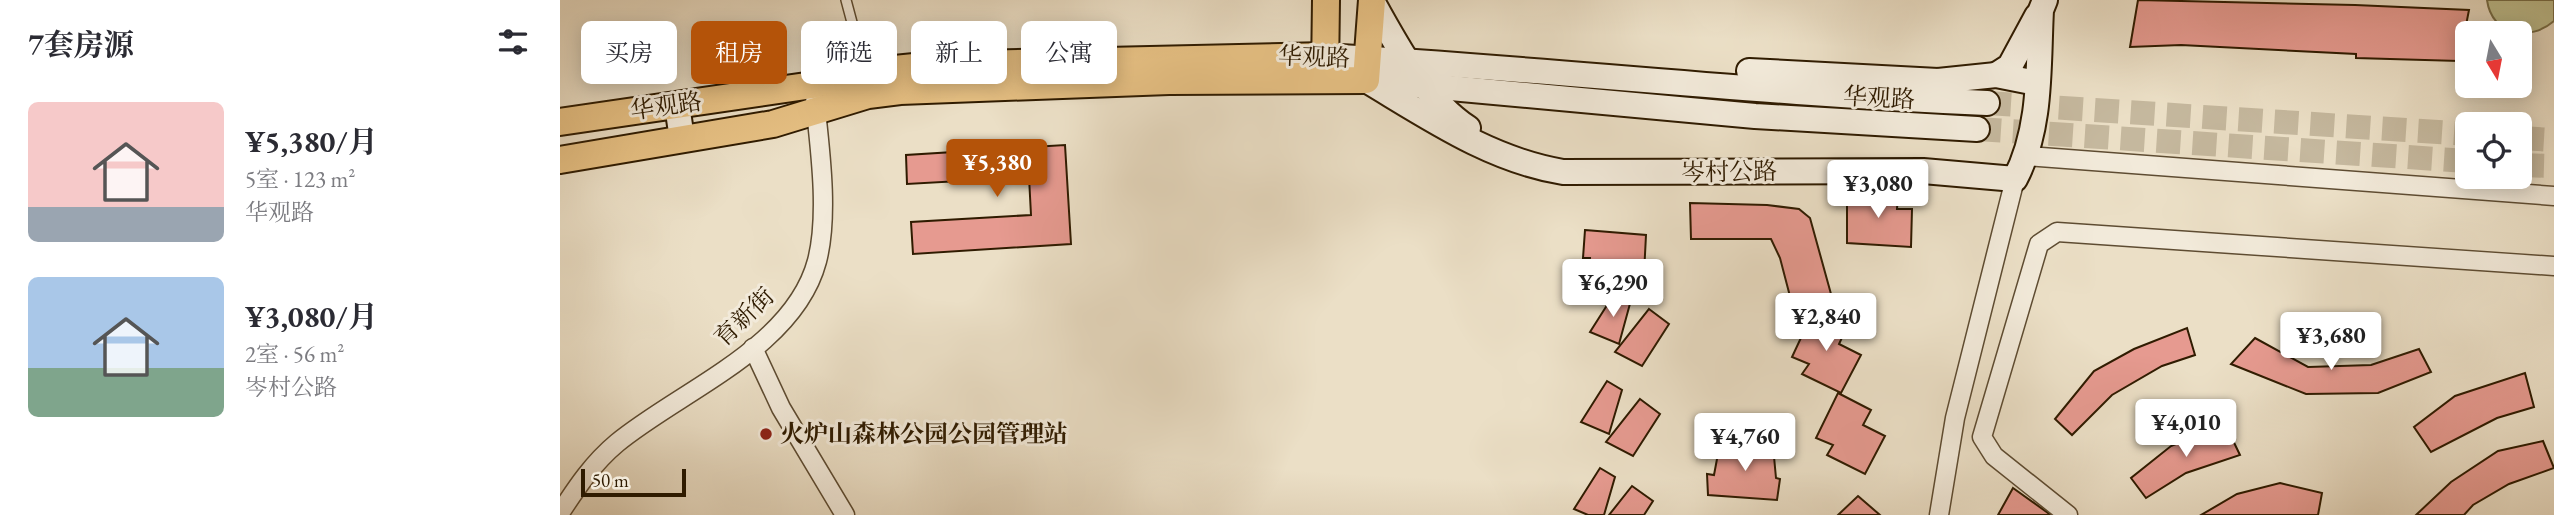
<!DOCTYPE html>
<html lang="zh">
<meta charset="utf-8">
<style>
:root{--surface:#fff;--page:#f2f2f3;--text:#2b2b33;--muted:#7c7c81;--accent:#b45309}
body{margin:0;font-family:"EB Garamond","Noto Serif SC",serif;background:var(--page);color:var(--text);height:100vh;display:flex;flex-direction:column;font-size:26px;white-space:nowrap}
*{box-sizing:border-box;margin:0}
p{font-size:23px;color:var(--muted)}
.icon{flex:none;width:38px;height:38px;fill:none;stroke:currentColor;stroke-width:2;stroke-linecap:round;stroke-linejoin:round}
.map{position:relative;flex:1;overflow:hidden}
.sheet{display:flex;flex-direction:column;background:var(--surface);width:560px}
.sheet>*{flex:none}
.top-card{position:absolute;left:21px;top:21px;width:665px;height:63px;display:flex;gap:14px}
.needle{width:46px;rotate:170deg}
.buttons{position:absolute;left:1895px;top:21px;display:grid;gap:14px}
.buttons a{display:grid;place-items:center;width:77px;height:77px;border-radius:10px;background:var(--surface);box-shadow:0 4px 18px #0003;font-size:35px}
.scale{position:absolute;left:21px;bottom:18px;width:105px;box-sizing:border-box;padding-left:7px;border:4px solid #2f1b00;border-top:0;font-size:19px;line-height:24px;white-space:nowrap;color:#2f1b00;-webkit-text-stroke:5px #f2eada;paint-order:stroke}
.price{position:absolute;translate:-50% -60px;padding:0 16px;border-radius:7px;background:#fff;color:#222;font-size:23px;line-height:46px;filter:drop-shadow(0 2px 4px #0008)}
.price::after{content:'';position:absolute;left:50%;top:42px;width:21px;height:16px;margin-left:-10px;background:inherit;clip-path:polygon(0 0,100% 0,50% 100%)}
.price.on{background:var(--accent);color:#fff}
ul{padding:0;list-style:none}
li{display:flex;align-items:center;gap:21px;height:175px;padding:0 28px}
li span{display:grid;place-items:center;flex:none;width:196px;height:140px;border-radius:10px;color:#555}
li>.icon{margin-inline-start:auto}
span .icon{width:84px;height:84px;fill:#fffc;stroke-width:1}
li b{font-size:30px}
h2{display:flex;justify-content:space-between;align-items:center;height:84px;padding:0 28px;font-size:30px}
.chip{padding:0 24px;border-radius:10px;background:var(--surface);box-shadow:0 4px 18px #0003;font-size:24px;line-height:63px}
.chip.on{background:var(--accent);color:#fff}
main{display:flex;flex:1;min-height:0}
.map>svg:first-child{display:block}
.green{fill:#bfc090;stroke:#776e48;stroke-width:2}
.building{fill:#e69a90;stroke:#2f1b00;stroke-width:2}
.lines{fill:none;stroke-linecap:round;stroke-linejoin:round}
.secondary-tunnel{stroke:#c5b89e;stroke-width:24;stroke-dasharray:24 12;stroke-linecap:butt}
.lane-casing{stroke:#5e4c32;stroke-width:12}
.street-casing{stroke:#5e4c32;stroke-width:21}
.secondary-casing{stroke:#2f1b00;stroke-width:28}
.primary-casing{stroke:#2f1b00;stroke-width:30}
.lane{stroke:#f2eada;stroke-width:9}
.street{stroke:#f2eada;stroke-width:18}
.secondary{stroke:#f2eada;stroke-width:24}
.primary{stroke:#e6c083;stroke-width:26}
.poi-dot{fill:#8f2418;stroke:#f2eada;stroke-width:2.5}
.labels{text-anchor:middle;stroke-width:6;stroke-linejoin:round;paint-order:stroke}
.street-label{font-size:24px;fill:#2f1b00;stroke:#f2eada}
.poi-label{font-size:24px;font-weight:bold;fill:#2f1b00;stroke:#f2eada;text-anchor:start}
</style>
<main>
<section class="sheet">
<h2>7套房源<svg class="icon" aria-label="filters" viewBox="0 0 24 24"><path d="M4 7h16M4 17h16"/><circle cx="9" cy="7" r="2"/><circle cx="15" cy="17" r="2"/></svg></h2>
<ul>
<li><span style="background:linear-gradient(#f6c9c9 75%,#9aa5b1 0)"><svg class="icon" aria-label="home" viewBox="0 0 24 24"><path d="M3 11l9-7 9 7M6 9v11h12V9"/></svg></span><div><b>¥5,380/月</b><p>5室 · 123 m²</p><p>华观路</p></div></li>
<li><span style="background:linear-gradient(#a9c7e8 65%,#7fa58c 0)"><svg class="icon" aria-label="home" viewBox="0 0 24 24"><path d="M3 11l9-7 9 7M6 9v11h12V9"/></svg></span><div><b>¥3,080/月</b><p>2室 · 56 m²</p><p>岑村公路</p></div></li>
</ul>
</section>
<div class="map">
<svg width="1994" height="515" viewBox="0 0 1994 515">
<rect width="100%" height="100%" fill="#ebdfc6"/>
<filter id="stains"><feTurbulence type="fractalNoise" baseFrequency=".00286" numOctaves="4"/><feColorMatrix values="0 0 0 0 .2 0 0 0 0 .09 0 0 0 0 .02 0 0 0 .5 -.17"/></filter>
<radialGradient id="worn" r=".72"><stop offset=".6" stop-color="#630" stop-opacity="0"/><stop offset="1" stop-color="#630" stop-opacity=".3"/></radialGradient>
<path class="green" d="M1927,0H1994V21C1970,42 1932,36 1927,0Z"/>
<g class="building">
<polygon points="1578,0 1795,5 1909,10 1899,61 1796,58 1796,54 1621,45 1570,47"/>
<polygon points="505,145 511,244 353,254 351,222 471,215 469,177 347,184 346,155"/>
<polygon points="1287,192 1338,195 1337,209 1352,209 1351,247 1287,243"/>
<polygon points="1130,203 1207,205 1239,209 1250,218 1271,294 1232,304 1220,258 1211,239 1131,239"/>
<polygon points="1025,230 1086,235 1084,274 1029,272 1030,258 1023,258"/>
<polygon points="1056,291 1071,300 1059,344 1030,332"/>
<polygon points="1089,309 1109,324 1082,366 1055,352"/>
<polygon points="1253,312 1286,329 1279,344 1301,355 1281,393 1242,374 1249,364 1232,357"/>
<polygon points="1627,328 1635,355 1602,366 1552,395 1512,435 1495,419 1534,371 1574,349"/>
<polygon points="1695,338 1748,367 1811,365 1859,349 1871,372 1818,393 1746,394 1671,364"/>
<polygon points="1965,373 1974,407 1937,418 1871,452 1854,427 1895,396"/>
<polygon points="1047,381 1062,390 1049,434 1021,422"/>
<polygon points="1278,393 1311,410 1303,425 1325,436 1305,474 1267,455 1273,445 1256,438"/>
<polygon points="1080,399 1100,414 1073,456 1046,442"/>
<polygon points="1665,424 1680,455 1626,473 1586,498 1571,478 1611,446"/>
<polygon points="1983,441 1994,468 1949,484 1913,505 1904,515 1856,515 1891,482 1938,451"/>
<polygon points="1160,443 1213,446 1216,478 1220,479 1217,500 1148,495 1147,474 1154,475"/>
<polygon points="1040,468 1055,477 1044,515 1028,515 1014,509"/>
<polygon points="1720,483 1762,493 1758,515 1641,515 1677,494"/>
<polygon points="1072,486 1093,501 1084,515 1049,515"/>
<polygon points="1453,488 1488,513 1490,515 1438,515"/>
<polygon points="1298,496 1320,515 1278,515"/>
</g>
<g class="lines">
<g class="secondary-tunnel">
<polyline points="1427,103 1908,134"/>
<polyline points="1417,129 1908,161"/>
<polyline points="1960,138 1994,140"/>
<polyline points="1960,165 1994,166"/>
</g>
<g class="lane-casing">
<polyline id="lane" points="286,0 305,71"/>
</g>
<g class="street-casing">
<g id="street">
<polyline points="1467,156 1994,196"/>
<polyline points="193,348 221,408 285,515"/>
<path d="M0,513C17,487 33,463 57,443C120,391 234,348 257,261C269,215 260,149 255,102"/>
<polyline points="1379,515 1395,418 1455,179"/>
<polyline points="1508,515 1434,456 1422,437 1479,244 1497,232 1994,266"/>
</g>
</g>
<g class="secondary-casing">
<g id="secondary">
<path d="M812,1C837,45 864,99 908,128"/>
<path d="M766,56C986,69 1206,94 1427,103"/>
<polyline points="1189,71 1378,81 1436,75 1477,83"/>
<polyline points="1436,75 1450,66 1477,16"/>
<path d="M806,80C868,117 930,160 1003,172L1363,171L1455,179C1482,128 1478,66 1481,10L1485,0"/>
<polyline points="814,81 1195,116 1417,129"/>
<polyline points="117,105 122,139"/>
</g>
</g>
<g class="primary-casing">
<g id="primary">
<polyline points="765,74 766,0"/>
<polyline points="0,122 253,85 305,72 374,65 766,56"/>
<polyline points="0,160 213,124 308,95 340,91 609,81 806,80 812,0"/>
</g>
</g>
<use href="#lane" class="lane"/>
<use href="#street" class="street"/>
<use href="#secondary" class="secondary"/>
<use href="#primary" class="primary"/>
</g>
<circle class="poi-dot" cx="206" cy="434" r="7"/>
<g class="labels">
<g class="street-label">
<text transform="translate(754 57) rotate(2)" y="8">华观路</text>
<text transform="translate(1319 98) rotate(3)" y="8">华观路</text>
<text transform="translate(106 106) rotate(-8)" y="8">华观路</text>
<text transform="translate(1169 172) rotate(-1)" y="8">岑村公路</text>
<text transform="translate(184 317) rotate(-44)" y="8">育新街</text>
</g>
<g class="poi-label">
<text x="220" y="442">火炉山森林公园公园管理站</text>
</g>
</g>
<rect width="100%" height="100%" filter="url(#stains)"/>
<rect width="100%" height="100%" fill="url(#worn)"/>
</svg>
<div class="buttons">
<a><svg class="needle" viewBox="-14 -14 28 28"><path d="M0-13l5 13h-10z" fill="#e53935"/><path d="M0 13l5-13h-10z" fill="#7c7c81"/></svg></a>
<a><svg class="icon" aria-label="locate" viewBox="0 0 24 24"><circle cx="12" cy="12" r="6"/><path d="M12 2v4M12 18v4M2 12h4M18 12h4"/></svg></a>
</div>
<div class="scale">50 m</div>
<b class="price on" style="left:437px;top:199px">¥5,380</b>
<b class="price" style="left:1318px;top:220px">¥3,080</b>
<b class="price" style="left:1053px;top:319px">¥6,290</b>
<b class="price" style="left:1266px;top:353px">¥2,840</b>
<b class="price" style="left:1771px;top:372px">¥3,680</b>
<b class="price" style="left:1626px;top:459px">¥4,010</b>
<b class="price" style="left:1185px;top:473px">¥4,760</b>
<div class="top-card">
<a class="chip">买房</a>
<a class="chip on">租房</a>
<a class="chip">筛选</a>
<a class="chip">新上</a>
<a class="chip">公寓</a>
</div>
</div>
</main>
